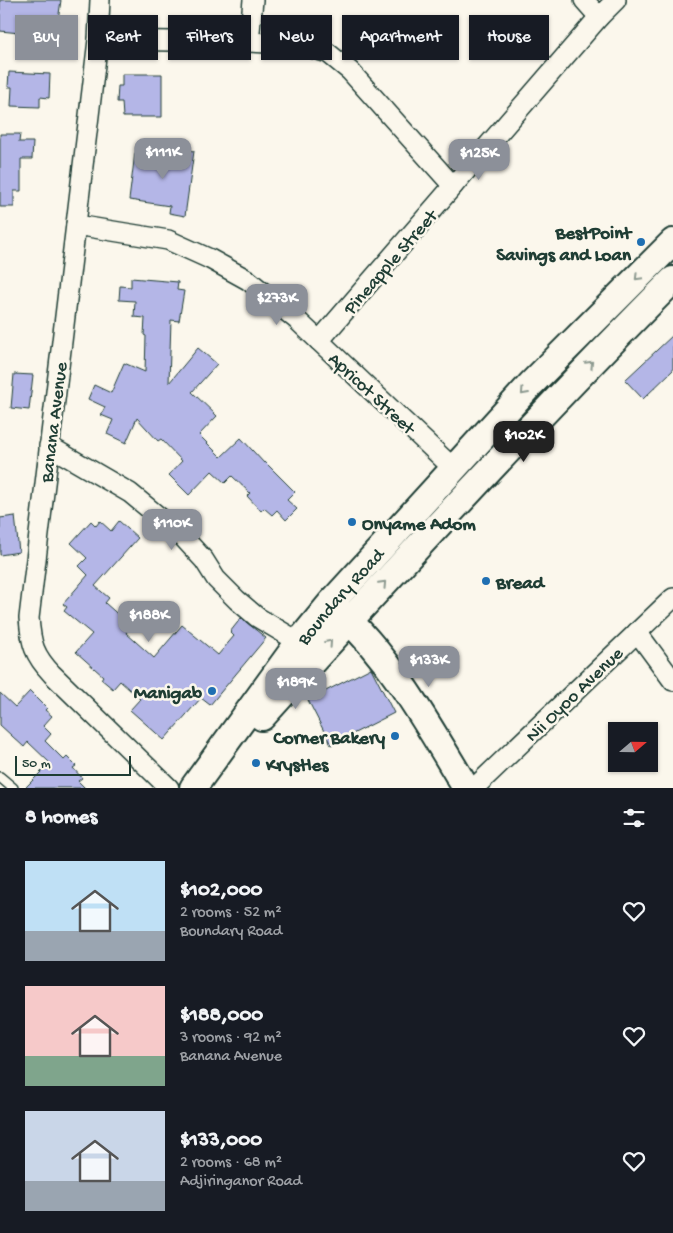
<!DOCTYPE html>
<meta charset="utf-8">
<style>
:root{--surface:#171b24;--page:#20242c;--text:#f1f3f6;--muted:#9ea1a6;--accent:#8c9099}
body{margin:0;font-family:"Gochi Hand",sans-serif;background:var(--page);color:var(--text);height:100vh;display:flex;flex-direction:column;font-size:19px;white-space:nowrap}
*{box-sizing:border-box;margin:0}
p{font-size:16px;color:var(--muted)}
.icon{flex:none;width:28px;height:28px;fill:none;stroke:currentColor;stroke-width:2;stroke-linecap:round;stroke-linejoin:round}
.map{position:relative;height:788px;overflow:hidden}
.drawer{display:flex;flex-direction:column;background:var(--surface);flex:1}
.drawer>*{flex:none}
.hud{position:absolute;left:15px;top:15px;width:644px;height:45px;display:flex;gap:10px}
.needle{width:32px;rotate:70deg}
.tools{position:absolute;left:608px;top:722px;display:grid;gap:10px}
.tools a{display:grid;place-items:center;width:50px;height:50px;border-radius:0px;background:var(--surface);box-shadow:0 1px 4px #0004;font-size:25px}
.scale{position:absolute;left:15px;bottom:12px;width:116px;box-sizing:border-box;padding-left:5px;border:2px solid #1f3d34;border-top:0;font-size:14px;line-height:18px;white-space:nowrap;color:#1f3d34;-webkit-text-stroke:4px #fbf7ec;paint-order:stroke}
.price{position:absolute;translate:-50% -42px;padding:0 11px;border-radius:10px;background:var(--accent);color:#fff;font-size:16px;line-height:32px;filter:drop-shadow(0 1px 2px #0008)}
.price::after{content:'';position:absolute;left:50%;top:30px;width:15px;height:11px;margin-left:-8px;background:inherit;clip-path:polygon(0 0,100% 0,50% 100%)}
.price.current{background:#222;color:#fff}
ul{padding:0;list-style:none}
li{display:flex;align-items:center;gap:15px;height:125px;padding:0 25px}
li span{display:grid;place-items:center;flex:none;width:140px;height:100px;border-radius:0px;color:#555}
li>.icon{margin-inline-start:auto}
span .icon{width:60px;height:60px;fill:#fffc;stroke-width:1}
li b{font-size:21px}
h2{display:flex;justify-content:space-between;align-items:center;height:60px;padding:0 25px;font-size:21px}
.chip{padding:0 18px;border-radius:0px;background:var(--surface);box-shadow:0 1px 4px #0004;font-size:18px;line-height:45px}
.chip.current{background:var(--accent);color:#fff}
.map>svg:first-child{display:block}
.building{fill:#b4b6e7;stroke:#1f3d34}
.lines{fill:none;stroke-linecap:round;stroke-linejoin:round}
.lane-casing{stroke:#1f3d34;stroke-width:12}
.street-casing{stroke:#1f3d34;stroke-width:22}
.secondary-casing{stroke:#1f3d34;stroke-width:30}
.lane{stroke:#fbf7ec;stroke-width:9}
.street{stroke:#fbf7ec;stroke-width:19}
.secondary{stroke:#fbf7ec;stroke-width:26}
.oneway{stroke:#8d9a90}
.poi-dot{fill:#1f6fb2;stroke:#fbf7ec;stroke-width:2}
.labels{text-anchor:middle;stroke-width:5;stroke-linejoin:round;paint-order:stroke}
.poi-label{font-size:19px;font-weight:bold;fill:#1f3d34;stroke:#fbf7ec;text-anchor:end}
.street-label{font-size:19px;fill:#1f3d34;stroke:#fbf7ec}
</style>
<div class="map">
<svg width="673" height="788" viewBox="0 0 673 788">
<rect width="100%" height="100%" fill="#fbf7ec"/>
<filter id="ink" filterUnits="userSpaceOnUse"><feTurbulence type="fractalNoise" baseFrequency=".02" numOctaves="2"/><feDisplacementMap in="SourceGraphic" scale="10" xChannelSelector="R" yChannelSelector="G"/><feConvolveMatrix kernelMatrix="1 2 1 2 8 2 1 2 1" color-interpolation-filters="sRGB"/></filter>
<g filter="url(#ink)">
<g class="building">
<polygon points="0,0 61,0 54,49 19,45 20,33 0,31"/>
<polygon points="9,72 50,74 49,98 40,97 40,107 11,106 12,87 8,87"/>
<polygon points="122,74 162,74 162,117 123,117 122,102 117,102 118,86 122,86"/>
<polygon points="0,134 20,134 19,142 33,142 32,159 21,159 21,191 14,191 14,207 0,207"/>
<polygon points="179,149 194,151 185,216 169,213 170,206 129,200 135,153 177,159"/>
<polygon points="131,278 178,282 177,290 184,291 179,321 171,320 169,383 198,348 217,364 192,392 217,416 199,435 221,457 241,438 264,463 265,462 295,492 287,500 297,509 286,520 277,510 272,515 264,508 261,511 247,496 250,493 232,476 225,483 212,471 189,495 169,475 182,461 161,439 158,441 137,418 126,443 107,434 113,420 101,415 105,407 88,399 94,385 111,393 124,363 145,372 146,336 144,335 145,318 134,317 135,301 119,300 120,286 131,287"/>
<polygon points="673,335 673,370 643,399 625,380"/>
<polygon points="14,374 33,375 29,410 11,408"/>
<polygon points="15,516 19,552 0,555 0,518"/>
<polygon points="91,521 96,526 100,521 111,531 119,521 138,538 95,586 109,598 105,603 131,626 126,633 154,658 182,625 218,655 234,636 230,632 241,618 266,638 210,705 201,698 164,740 130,710 140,699 120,681 113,689 101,679 103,676 76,652 92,634 64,611 67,607 63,604 88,575 79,566 87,558 71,543"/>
<polygon points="371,668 394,713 331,745 308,700"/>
<polygon points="30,691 47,708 45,710 52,716 43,726 51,734 45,741 64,760 67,757 76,766 73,768 82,778 78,781 85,788 25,788 50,763 28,742 24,747 0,725 0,693 15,707"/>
</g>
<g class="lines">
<g class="lane-casing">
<polyline id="lane" points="0,777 13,788"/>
</g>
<g class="street-casing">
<g id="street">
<path d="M100,0L98,40L29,618C31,644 34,655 52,674L169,788"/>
<polyline points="584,0 599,17"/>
<polyline points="98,40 249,42 301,45 328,53 350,71 453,186"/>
<polyline points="249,42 253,0"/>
<polyline points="76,225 168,240 210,259 248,280 297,320 454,469"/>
<polyline points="319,341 599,17 616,0"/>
<polyline points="49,446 130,493 181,535 204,560 216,579 237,600 257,617 299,642"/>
<polyline points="637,632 673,681"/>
<polyline points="474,788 673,598"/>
</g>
</g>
<g class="secondary-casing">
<g id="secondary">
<path d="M337,609C392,659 428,725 466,788"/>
<path d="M262,717C396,569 532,422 673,280"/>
<path id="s1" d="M193,788L299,642L331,603L531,384L673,242"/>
</g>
</g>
<use href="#lane" class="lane"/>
<use href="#street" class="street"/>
<use href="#secondary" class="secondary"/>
</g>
<defs><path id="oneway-chevron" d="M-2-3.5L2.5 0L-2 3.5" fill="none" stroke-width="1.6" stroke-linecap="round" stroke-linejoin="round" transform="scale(1.25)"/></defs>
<g class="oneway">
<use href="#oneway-chevron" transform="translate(638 277) rotate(135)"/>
<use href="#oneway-chevron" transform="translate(590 364) rotate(-46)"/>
<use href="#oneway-chevron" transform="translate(524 392) rotate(132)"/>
<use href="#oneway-chevron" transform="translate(383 584) rotate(-47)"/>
<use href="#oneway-chevron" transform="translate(329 643) rotate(-48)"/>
</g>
</g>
<g class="poi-dot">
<circle cx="641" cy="242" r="5"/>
<circle cx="352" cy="522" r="5"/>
<circle cx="486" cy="581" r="5"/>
<circle cx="212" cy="691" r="5"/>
<circle cx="395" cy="736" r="5"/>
<circle cx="256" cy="763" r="5"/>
</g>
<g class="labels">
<g class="poi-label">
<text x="631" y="238">BestPoint<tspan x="631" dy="22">Savings and Loan</tspan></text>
<text x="362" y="529" text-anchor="start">Onyame Adom</text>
<text x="496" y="588" text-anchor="start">Bread</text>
<text x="202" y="698">Manigab</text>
<text x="385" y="743">Corner Bakery</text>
<text x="266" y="770" text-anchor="start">Krystles</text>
</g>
<g class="street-label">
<text transform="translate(389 261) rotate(-49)" y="7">Pineapple Street</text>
<text transform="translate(373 392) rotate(43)" y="7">Apricot Street</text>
<text transform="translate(52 422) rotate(-83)" y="7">Banana Avenue</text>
<text dy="7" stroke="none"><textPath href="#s1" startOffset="242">Boundary Road</textPath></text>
<text transform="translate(573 693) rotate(-44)" y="7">Nii Oyoo Avenue</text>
</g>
</g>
</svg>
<div class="tools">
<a><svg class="needle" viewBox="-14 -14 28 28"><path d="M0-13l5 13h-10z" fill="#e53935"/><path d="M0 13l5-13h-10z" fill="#9ea1a6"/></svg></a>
</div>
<div class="scale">50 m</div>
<b class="price" style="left:163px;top:180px">$111K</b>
<b class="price" style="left:479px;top:181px">$125K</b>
<b class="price" style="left:277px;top:326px">$273K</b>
<b class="price current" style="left:524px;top:463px">$102K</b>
<b class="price" style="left:172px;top:551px">$110K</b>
<b class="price" style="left:149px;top:643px">$188K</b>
<b class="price" style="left:429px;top:688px">$133K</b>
<b class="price" style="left:296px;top:710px">$189K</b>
<div class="hud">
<a class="chip current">Buy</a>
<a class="chip">Rent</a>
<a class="chip">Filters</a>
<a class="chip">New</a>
<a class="chip">Apartment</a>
<a class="chip">House</a>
</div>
</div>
<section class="drawer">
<h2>8 homes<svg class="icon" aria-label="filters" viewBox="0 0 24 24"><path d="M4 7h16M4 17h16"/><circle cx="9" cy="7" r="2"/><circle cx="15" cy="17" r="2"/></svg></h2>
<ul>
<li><span style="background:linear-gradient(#bfe0f5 70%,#9aa5b1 0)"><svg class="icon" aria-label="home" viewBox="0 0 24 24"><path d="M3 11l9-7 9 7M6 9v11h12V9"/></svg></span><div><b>$102,000</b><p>2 rooms · 52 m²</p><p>Boundary Road</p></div><svg class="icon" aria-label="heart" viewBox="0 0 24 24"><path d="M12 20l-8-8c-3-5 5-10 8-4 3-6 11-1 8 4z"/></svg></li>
<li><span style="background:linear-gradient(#f6c9c9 70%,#7fa58c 0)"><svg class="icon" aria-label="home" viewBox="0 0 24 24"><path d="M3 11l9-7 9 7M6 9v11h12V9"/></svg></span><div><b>$188,000</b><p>3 rooms · 92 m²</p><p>Banana Avenue</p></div><svg class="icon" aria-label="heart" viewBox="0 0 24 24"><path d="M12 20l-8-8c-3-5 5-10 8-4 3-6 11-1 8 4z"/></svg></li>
<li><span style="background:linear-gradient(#c9d6e8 70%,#9aa5b1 0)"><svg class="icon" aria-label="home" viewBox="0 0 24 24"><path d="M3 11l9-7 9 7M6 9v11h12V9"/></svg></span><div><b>$133,000</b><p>2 rooms · 68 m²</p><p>Adjiringanor Road</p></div><svg class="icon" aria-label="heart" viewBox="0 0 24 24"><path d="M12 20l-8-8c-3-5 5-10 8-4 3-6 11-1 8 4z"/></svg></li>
</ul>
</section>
